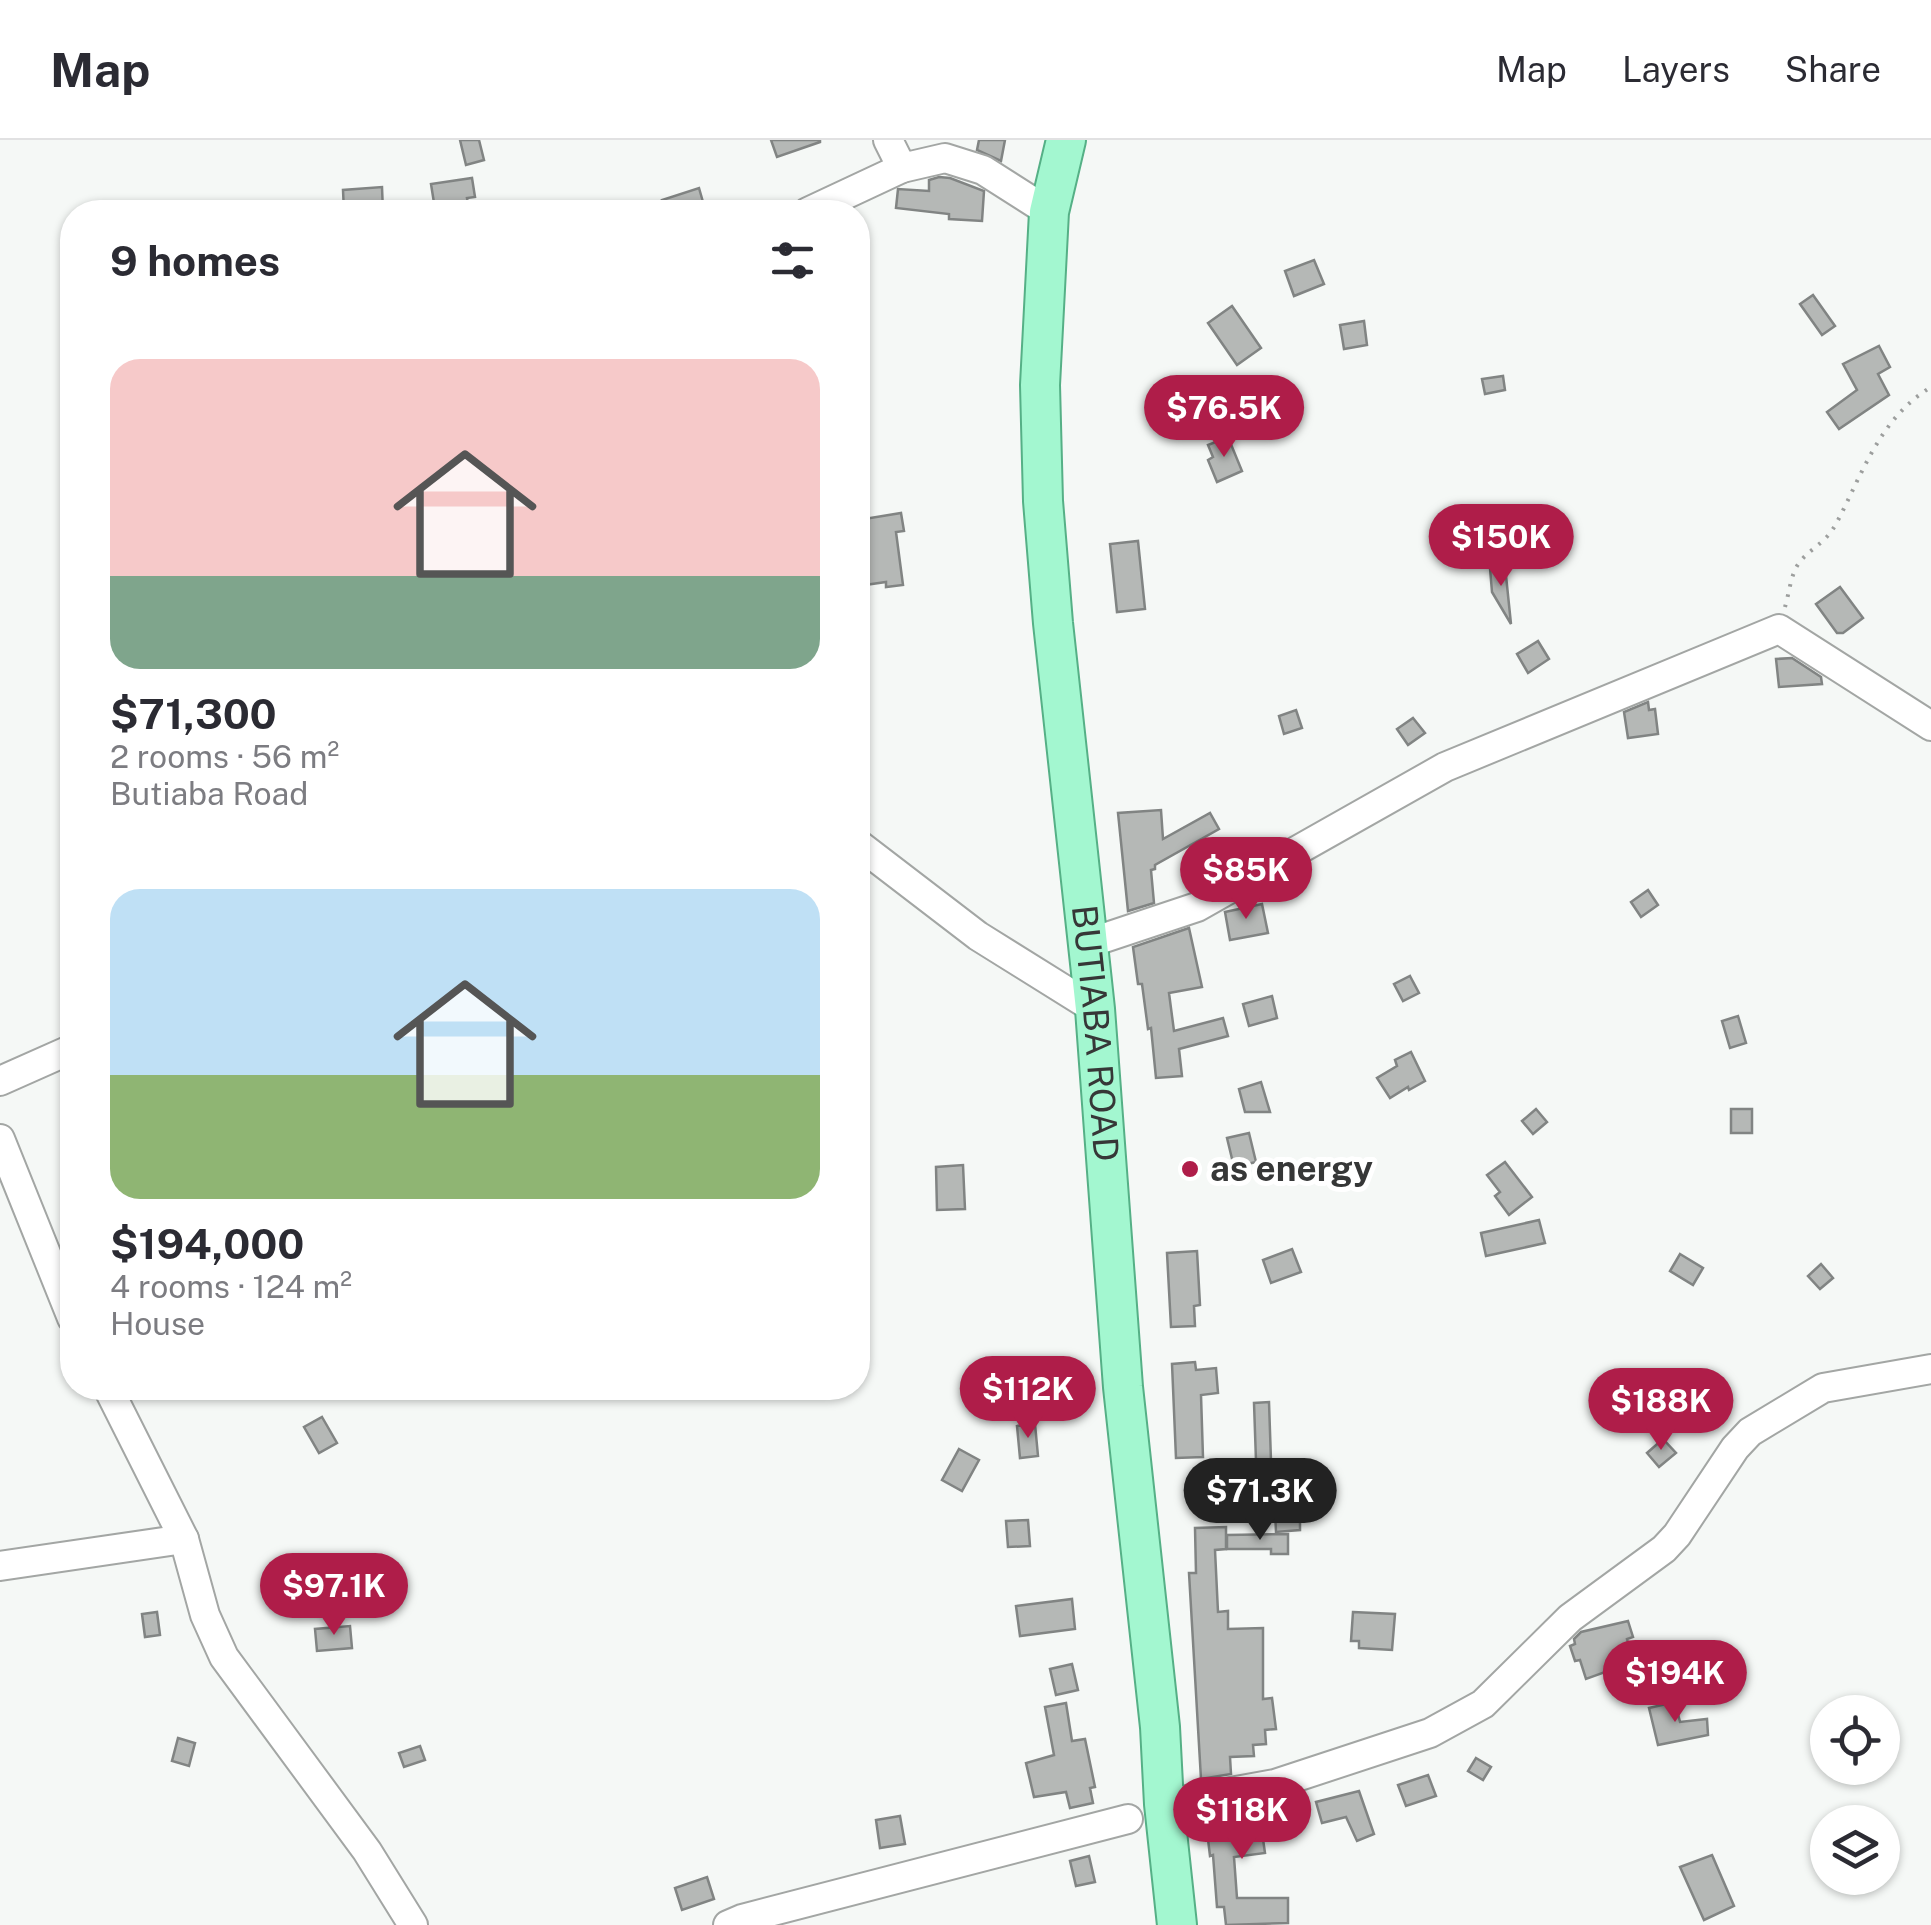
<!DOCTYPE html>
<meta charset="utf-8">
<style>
:root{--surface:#fff;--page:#f2f2f3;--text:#2b2b33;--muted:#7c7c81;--line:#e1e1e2;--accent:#af1d49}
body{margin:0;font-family:"Public Sans",sans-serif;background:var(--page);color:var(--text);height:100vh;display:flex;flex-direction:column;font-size:38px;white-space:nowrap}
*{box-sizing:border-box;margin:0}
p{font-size:32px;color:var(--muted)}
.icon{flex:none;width:55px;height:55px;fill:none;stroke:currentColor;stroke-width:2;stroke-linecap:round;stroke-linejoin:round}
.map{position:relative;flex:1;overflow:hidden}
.details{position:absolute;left:60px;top:60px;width:810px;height:1200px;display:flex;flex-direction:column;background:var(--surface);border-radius:40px;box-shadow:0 2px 8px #0004}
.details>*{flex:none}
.tools{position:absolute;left:1810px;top:1555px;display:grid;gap:20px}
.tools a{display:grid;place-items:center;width:90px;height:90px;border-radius:50%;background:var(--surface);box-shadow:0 2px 8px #0004;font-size:50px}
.price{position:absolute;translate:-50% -85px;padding:0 22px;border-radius:35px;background:var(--accent);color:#fff;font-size:32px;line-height:65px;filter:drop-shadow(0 2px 5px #0008)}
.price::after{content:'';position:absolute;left:50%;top:60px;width:30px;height:22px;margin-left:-15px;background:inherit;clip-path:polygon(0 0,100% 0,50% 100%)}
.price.current{background:#222;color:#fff}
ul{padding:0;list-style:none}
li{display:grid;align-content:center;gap:20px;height:530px;padding:0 50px}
li span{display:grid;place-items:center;height:310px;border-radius:30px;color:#555}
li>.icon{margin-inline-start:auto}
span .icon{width:180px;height:180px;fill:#fffc;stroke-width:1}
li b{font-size:42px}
h2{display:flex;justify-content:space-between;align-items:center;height:120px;padding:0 50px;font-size:42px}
header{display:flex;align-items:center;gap:60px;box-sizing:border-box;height:140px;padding:0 50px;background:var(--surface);border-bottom:2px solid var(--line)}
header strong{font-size:48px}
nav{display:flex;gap:55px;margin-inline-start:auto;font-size:35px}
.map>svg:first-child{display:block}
.building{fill:#b5b8b6;stroke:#818483;stroke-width:2.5}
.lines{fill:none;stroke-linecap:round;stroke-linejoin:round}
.minor-casing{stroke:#a3a6a4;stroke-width:32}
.major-casing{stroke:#55b086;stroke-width:42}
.path{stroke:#9c9e9d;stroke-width:4;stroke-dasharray:2.5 8;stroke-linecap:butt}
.minor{stroke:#fff;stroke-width:28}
.major{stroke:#a3f7d0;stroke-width:38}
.poi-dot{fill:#af1d49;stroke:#fff;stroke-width:4}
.labels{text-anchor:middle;stroke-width:10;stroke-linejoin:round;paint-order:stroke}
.street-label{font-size:35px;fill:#363737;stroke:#fff}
.poi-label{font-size:35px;font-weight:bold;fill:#363737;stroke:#fff;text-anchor:start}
</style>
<header>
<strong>Map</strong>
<nav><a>Map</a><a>Layers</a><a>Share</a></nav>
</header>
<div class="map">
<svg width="1931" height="1785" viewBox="0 0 1931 1785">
<rect width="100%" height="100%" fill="#f5f8f6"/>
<g class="building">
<polygon points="460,0 479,0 484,20 466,25"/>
<polygon points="771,0 820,0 820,2 777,17"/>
<polygon points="979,0 1005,0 1001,21 977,10"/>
<polygon points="939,37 950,38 984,51 982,81 949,79 949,74 896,68 898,49 929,51 929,40"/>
<polygon points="472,38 475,57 467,58 469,69 453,71 452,66 435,69 431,44"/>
<polygon points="382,47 383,72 344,72 343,50"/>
<polygon points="699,48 703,62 666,72 662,60"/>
<polygon points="1314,120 1324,144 1294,156 1285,131"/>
<polygon points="1813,155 1835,186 1822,195 1800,164"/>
<polygon points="1232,166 1261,208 1237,225 1208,183"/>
<polygon points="1364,181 1367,205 1344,209 1340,185"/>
<polygon points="1879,206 1890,227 1878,234 1889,255 1839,289 1827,272 1857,250 1843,224"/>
<polygon points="1503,236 1505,250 1485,254 1482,239"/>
<polygon points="1228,297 1242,331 1217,342 1208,320 1213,317 1208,305"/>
<polygon points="901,373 904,391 896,392 903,445 886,447 886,442 858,446 858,380"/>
<polygon points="1138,401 1145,469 1117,472 1110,404"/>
<polygon points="1505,426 1511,484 1492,452 1490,428"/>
<polygon points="1840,447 1863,478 1843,493 1837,493 1816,464"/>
<polygon points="1538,501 1549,519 1528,533 1517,514"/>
<polygon points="1792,518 1821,537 1822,544 1779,547 1776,519"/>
<polygon points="1648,562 1649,570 1655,569 1658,594 1628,598 1624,572"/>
<polygon points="1296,570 1302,588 1284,594 1279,576"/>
<polygon points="1413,578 1425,593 1408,605 1397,589"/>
<polygon points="1161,670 1163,699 1210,673 1219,689 1155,725 1155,729 1151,730 1154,763 1128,771 1118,673"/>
<polygon points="1648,750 1658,765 1641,777 1631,762"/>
<polygon points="1262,764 1268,793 1230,800 1225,772"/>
<polygon points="1189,788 1202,847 1169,853 1174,891 1223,878 1228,896 1179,909 1182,936 1156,938 1151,888 1148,889 1142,844 1138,844 1133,807"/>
<polygon points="1410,836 1419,853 1403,861 1394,844"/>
<polygon points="1272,856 1277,878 1249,886 1243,864"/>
<polygon points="1738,876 1746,903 1730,908 1722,881"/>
<polygon points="1411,912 1425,941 1409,950 1408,947 1390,958 1377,938 1397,926 1395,920"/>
<polygon points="1261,942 1270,972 1245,972 1239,949"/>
<polygon points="1536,969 1547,982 1533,994 1522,981"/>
<rect x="1731" y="969" width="21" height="24"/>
<polygon points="1249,993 1256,1022 1234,1027 1227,998"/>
<polygon points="1505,1022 1532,1057 1509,1075 1495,1056 1500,1052 1487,1035"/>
<polygon points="963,1025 965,1069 937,1070 936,1027"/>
<polygon points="1539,1080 1545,1103 1486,1116 1481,1093"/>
<polygon points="1292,1109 1301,1132 1271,1143 1263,1120"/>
<polygon points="1197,1111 1200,1165 1194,1166 1195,1186 1171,1187 1167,1113"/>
<polygon points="1680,1114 1703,1128 1693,1145 1670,1131"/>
<polygon points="1821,1124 1833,1138 1820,1149 1808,1136"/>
<polygon points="1195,1222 1196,1230 1216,1228 1218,1253 1201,1255 1203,1317 1176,1318 1172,1224"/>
<polygon points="1269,1262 1271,1321 1256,1321 1254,1263"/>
<polygon points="322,1277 337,1303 319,1313 304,1287"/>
<polygon points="1035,1284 1038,1316 1020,1318 1017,1286"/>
<polygon points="1663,1299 1676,1313 1659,1327 1647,1313"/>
<polygon points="959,1309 979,1320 962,1351 942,1340"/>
<polygon points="1264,1326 1266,1347 1235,1350 1233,1329"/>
<polygon points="1311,1348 1313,1380 1300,1381 1300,1390 1276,1392 1274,1350"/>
<polygon points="1028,1380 1030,1406 1008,1407 1006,1381"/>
<polygon points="1226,1387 1226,1409 1215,1410 1218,1472 1228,1471 1228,1489 1263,1488 1263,1559 1272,1558 1276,1589 1265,1590 1266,1604 1253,1605 1254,1616 1230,1617 1231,1634 1201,1639 1189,1433 1196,1433 1195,1388"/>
<polygon points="1288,1394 1288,1414 1271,1414 1271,1409 1227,1409 1227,1395"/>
<polygon points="1072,1459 1075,1489 1020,1496 1016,1466"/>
<polygon points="157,1472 160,1495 145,1497 142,1474"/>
<polygon points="1353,1472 1395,1474 1392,1510 1359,1508 1359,1501 1351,1501"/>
<polygon points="1628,1481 1633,1497 1627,1499 1633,1522 1586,1539 1580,1520 1575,1521 1570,1506 1575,1504 1574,1499 1581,1492"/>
<polygon points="350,1486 352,1508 317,1511 315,1489"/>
<polygon points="1072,1524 1078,1550 1056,1555 1050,1529"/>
<polygon points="1675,1562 1680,1582 1707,1579 1708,1595 1658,1605 1649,1568"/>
<polygon points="1066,1563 1072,1601 1085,1599 1095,1647 1090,1648 1093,1663 1070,1668 1066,1652 1034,1657 1026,1623 1054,1615 1045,1567"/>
<polygon points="178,1598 195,1603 189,1626 172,1621"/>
<polygon points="420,1606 425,1620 404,1627 399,1613"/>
<polygon points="1476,1618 1491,1627 1483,1640 1468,1631"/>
<polygon points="1428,1635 1436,1656 1406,1666 1398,1645"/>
<polygon points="1359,1651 1374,1694 1357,1701 1346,1677 1322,1683 1316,1662"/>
<polygon points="1286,1659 1288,1674 1260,1678 1265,1713 1234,1717 1237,1758 1288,1758 1288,1783 1226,1785 1224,1767 1217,1767 1213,1715 1210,1716 1205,1674"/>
<polygon points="900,1676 905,1704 880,1708 876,1680"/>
<polygon points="1712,1715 1734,1766 1704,1780 1680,1727"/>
<polygon points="1089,1716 1095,1742 1076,1746 1070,1721"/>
<polygon points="707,1737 714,1759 682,1770 675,1748"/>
</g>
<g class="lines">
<g class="minor-casing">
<g id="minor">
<polyline points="888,0 902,28 945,18 983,30 1049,72"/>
<polyline points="808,72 902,28"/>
<polyline points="858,704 978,796 1095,869"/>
<polyline points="1086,804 1197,767 1445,627 1779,489 1931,586"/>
<polyline points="0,941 72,909"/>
<polyline points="0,999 72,1178"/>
<polyline points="108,1248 184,1399 205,1475 224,1517 367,1711 413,1785"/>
<polyline points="0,1426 184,1399"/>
<polyline points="1164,1664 1275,1644 1430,1593 1483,1564 1570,1478 1664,1409 1677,1395 1735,1308 1750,1292 1823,1248 1931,1229"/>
<polyline points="728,1785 742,1779 1128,1679"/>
</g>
</g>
<g class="major-casing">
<g id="major">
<path id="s1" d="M1066,0L1049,72L1040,245L1043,361L1053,483L1095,869L1123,1247L1160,1587L1164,1664L1177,1785"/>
</g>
</g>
<path class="path" d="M1785,467C1789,454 1791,433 1799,423C1809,409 1825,404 1836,384C1863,333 1879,279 1931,247"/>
<use href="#minor" class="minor"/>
<use href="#major" class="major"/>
</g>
<circle class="poi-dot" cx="1190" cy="1029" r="10"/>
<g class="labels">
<g class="street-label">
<text dy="12" stroke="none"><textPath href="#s1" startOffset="898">BUTIABA ROAD</textPath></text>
</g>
<g class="poi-label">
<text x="1210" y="1041">as energy</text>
</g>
</g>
</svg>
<div class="tools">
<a><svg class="icon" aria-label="locate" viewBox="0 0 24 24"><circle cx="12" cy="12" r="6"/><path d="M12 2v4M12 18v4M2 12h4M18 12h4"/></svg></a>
<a><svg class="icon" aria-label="layers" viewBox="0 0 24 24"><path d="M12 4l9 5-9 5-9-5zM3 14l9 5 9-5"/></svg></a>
</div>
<b class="price" style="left:1224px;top:320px">$76.5K</b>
<b class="price" style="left:1501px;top:449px">$150K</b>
<b class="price" style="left:1246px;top:782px">$85K</b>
<b class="price" style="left:1028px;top:1301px">$112K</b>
<b class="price" style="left:1661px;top:1313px">$188K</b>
<b class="price current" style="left:1260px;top:1403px">$71.3K</b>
<b class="price" style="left:334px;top:1498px">$97.1K</b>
<b class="price" style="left:1675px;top:1585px">$194K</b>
<b class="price" style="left:1242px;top:1722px">$118K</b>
<section class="details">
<h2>9 homes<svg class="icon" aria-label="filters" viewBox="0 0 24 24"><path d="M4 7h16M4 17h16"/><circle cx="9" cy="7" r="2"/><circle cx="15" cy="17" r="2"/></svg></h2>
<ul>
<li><span style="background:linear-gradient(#f6c9c9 70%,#7fa58c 0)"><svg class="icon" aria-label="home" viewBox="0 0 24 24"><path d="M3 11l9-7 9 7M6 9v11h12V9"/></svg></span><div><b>$71,300</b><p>2 rooms · 56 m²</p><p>Butiaba Road</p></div></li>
<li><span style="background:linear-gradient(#bfe0f5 60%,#8fb573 0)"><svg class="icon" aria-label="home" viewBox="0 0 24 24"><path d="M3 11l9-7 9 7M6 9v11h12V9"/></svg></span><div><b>$194,000</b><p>4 rooms · 124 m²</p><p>House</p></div></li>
</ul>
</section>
</div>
